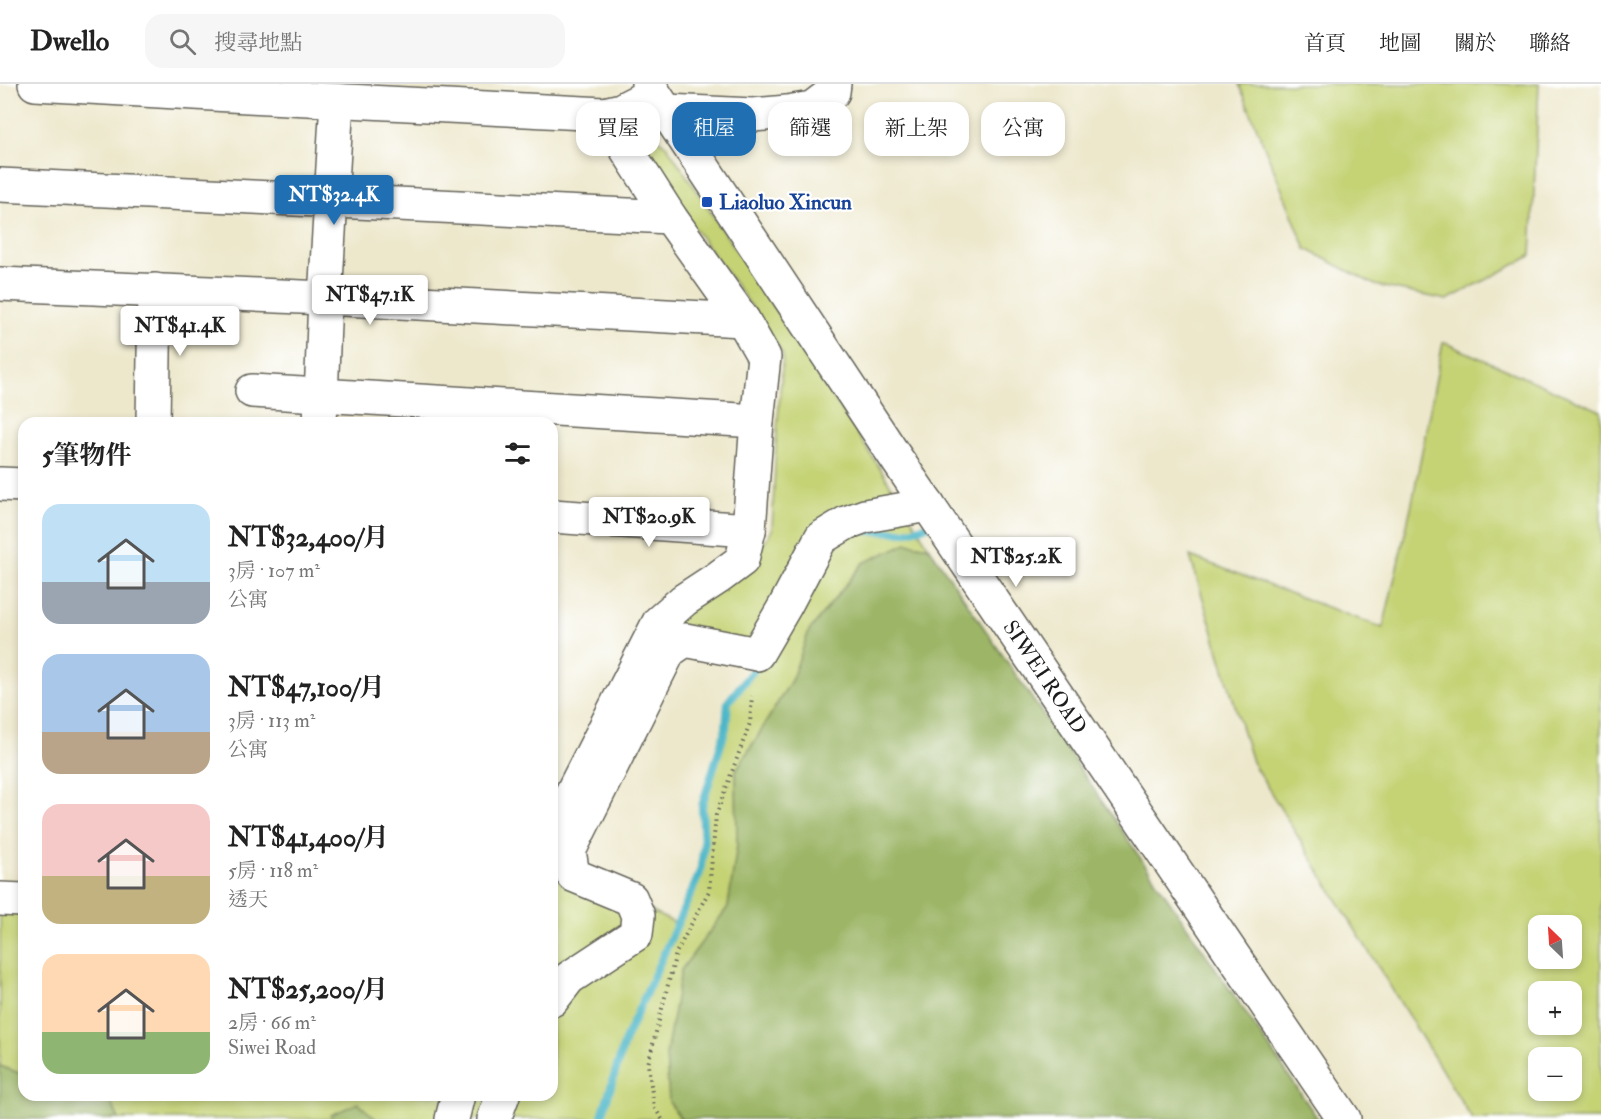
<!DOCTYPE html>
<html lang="zh-TW">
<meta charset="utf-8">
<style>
:root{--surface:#fff;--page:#f6f6f6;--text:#222;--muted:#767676;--line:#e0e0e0;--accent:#1f6fb2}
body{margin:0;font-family:"IM FELL Double Pica","Noto Serif TC",serif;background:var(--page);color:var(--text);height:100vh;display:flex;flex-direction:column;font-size:22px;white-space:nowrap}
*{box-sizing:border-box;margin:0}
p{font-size:20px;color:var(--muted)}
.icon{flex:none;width:33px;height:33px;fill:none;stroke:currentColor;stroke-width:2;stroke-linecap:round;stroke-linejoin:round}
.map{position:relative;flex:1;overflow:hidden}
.drawer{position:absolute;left:18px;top:333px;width:540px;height:684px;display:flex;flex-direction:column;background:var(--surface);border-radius:18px;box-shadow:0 3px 9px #0003}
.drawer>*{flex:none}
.top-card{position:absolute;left:576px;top:18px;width:570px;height:54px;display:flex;gap:12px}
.needle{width:39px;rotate:335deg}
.controls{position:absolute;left:1528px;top:831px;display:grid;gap:12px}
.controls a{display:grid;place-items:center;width:54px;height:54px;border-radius:12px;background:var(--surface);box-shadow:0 3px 9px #0003;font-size:30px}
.price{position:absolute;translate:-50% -51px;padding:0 14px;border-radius:6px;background:#fff;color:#222;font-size:20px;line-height:39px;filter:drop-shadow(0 2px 3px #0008)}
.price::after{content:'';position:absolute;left:50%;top:36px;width:18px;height:14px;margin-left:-9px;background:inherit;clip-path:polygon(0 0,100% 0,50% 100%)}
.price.active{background:var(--accent);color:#fff}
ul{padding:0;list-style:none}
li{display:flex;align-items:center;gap:18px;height:150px;padding:0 24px}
li span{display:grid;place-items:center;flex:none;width:168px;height:120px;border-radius:18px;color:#555}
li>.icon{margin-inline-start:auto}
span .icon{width:72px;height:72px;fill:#fffc;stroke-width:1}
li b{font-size:26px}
h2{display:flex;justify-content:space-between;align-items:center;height:72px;padding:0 24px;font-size:26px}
.pill{padding:0 21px;border-radius:18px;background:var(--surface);box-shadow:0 3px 9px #0003;font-size:21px;line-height:54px}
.pill.active{background:var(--accent);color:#fff}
header{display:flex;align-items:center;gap:36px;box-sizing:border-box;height:84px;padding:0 30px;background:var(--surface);border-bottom:2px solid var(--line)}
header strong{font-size:28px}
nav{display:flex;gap:33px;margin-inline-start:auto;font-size:21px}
.search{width:420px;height:54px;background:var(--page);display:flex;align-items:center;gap:15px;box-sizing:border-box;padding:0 21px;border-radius:18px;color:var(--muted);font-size:22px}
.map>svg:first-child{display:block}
.green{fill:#c5d375;stroke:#707848;stroke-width:1.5;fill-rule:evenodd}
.forest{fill:#9cb566;stroke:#5c6841;stroke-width:1.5}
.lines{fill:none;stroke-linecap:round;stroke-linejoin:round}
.stream{stroke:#4ab5c7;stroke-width:8}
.minor-casing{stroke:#65635a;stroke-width:36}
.path{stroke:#65635a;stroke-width:4;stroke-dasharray:1.5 4.5;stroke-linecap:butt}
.minor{stroke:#fff;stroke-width:33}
.transit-dot{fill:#1a4fb4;stroke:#fff;stroke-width:2}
.labels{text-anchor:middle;stroke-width:4.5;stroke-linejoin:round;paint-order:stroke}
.transit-label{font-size:21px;font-weight:bold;fill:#164399;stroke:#fff;text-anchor:start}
.street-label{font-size:21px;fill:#1c1c1c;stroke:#fff}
</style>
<header>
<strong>Dwello</strong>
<div class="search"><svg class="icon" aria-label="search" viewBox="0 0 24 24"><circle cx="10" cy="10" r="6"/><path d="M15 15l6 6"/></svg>搜尋地點</div>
<nav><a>首頁</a><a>地圖</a><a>關於</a><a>聯絡</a></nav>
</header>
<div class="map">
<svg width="1601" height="1035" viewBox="0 0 1601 1035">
<rect width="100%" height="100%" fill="#fff"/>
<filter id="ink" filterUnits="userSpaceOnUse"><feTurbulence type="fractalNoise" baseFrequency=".0167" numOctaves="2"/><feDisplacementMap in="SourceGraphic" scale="12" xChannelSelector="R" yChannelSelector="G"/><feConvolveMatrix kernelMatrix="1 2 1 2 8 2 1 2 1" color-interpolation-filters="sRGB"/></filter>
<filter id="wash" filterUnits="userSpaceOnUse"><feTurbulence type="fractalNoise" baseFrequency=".008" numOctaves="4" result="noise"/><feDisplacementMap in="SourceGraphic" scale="24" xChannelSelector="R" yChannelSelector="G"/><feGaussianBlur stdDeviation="1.35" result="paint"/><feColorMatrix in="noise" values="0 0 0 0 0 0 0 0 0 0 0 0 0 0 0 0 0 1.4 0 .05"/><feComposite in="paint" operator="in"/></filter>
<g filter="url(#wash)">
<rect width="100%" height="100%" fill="#ede8cc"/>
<g class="green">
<polygon points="1239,0 1539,0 1531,172 1447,216 1375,201 1306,165"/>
<path d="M652,51L667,62L881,386L929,463L907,459L863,480L809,547L792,595L756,655L736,686L737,761L728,823L681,886L669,1018L681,1035H464L469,1011H552V769L603,673L669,540L752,478L772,446L776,360L783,271L760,234L646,78V57ZM685,556L758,581L728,618L726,644L702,722L704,761L700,789L677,840L658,831L631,815L569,767Z"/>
<path d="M1443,258L1601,327V1035H1472L1252,678L1190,472L1383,544L1412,419ZM1539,842H1572V874H1539ZM1539,908H1572V940H1539ZM1539,974H1572V1006H1539Z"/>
<polygon points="0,823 24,824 24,991 0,982"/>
<polygon points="104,1011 444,1011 440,1035 376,1035 358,1020 332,1031 331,1035 119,1035 108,1012"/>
</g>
<g class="forest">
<polygon points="907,459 929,463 1318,1035 681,1035 669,1018 666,971 681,886 728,823 737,761 736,686 756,655 792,595 809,547 863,479"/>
<polygon points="0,982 24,991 24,1011 108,1012 119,1035 0,1035"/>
<polygon points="358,1019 376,1035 331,1035 331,1031"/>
</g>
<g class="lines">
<g class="stream">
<polyline points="868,447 905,448 930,441"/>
<polyline points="601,1035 625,956 700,789 704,761 702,722 726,644 728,618 760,578"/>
</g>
</g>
</g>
<g filter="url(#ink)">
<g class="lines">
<g class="minor-casing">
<g id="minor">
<polyline points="35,0 248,12 604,30 621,26 654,9"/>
<polyline points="648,0 894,371 1344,1035"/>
<polyline points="666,27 753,31 787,28 812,24 833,8 834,0"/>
<polyline points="0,101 670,133"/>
<polyline points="0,200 325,214 743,236"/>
<polyline points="252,307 757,337"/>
<polyline points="153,339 155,206"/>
<polyline points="320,339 325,214 337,17"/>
<polyline points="0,400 24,401"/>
<polyline points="552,432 749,446"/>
<polyline points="552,748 659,538 684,516 719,493 742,476 749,446 757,337 764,273 743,236 670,133 604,30"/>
<polyline points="0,815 24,816"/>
<polyline points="552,916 569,894 636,850 638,832 631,815 573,791 569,767 669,567 685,556 757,570 785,522 821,454 846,439 865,432 928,421"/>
<polyline points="452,1035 458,1011"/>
<polyline points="494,1035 503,1011"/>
</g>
</g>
<polyline class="path" points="662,1035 654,1023 648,980 676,869 709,807 716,731 750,639 752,612"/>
<use href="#minor" class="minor"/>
</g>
</g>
<rect class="transit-dot" x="701" y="112" width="12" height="12" rx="3"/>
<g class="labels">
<g class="transit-label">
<text x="719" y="125">Liaoluo Xincun</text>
</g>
<g class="street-label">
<text transform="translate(1045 593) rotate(56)" y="7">SIWEI ROAD</text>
</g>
</g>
</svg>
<div class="controls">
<a><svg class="needle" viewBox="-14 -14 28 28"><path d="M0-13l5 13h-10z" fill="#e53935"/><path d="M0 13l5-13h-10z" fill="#767676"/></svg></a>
<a>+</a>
<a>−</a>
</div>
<b class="price active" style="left:334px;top:142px">NT$32.4K</b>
<b class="price" style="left:370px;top:242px">NT$47.1K</b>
<b class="price" style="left:180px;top:273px">NT$41.4K</b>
<b class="price" style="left:649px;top:464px">NT$20.9K</b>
<b class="price" style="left:1016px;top:504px">NT$25.2K</b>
<div class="top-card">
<a class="pill">買屋</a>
<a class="pill active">租屋</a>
<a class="pill">篩選</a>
<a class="pill">新上架</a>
<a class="pill">公寓</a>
</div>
<section class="drawer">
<h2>5筆物件<svg class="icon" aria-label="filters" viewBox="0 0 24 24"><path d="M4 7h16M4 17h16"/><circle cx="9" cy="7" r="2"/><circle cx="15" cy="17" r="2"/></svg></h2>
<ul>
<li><span style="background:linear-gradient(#bfe0f5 65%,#9aa5b1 0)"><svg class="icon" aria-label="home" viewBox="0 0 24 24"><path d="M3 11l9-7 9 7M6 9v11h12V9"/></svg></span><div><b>NT$32,400/月</b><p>3房 · 107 m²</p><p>公寓</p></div></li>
<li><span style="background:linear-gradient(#a9c7e8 65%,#b9a48a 0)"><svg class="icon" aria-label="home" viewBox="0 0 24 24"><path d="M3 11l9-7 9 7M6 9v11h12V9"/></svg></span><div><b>NT$47,100/月</b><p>3房 · 113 m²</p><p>公寓</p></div></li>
<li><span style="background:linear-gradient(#f6c9c9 60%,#c2b280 0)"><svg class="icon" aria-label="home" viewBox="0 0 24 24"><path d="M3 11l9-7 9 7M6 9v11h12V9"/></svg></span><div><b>NT$41,400/月</b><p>5房 · 118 m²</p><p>透天</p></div></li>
<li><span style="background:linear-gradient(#ffd9b3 65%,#8fb573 0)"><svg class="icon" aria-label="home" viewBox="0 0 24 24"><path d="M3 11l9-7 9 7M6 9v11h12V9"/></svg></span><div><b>NT$25,200/月</b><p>2房 · 66 m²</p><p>Siwei Road</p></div></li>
</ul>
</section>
</div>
